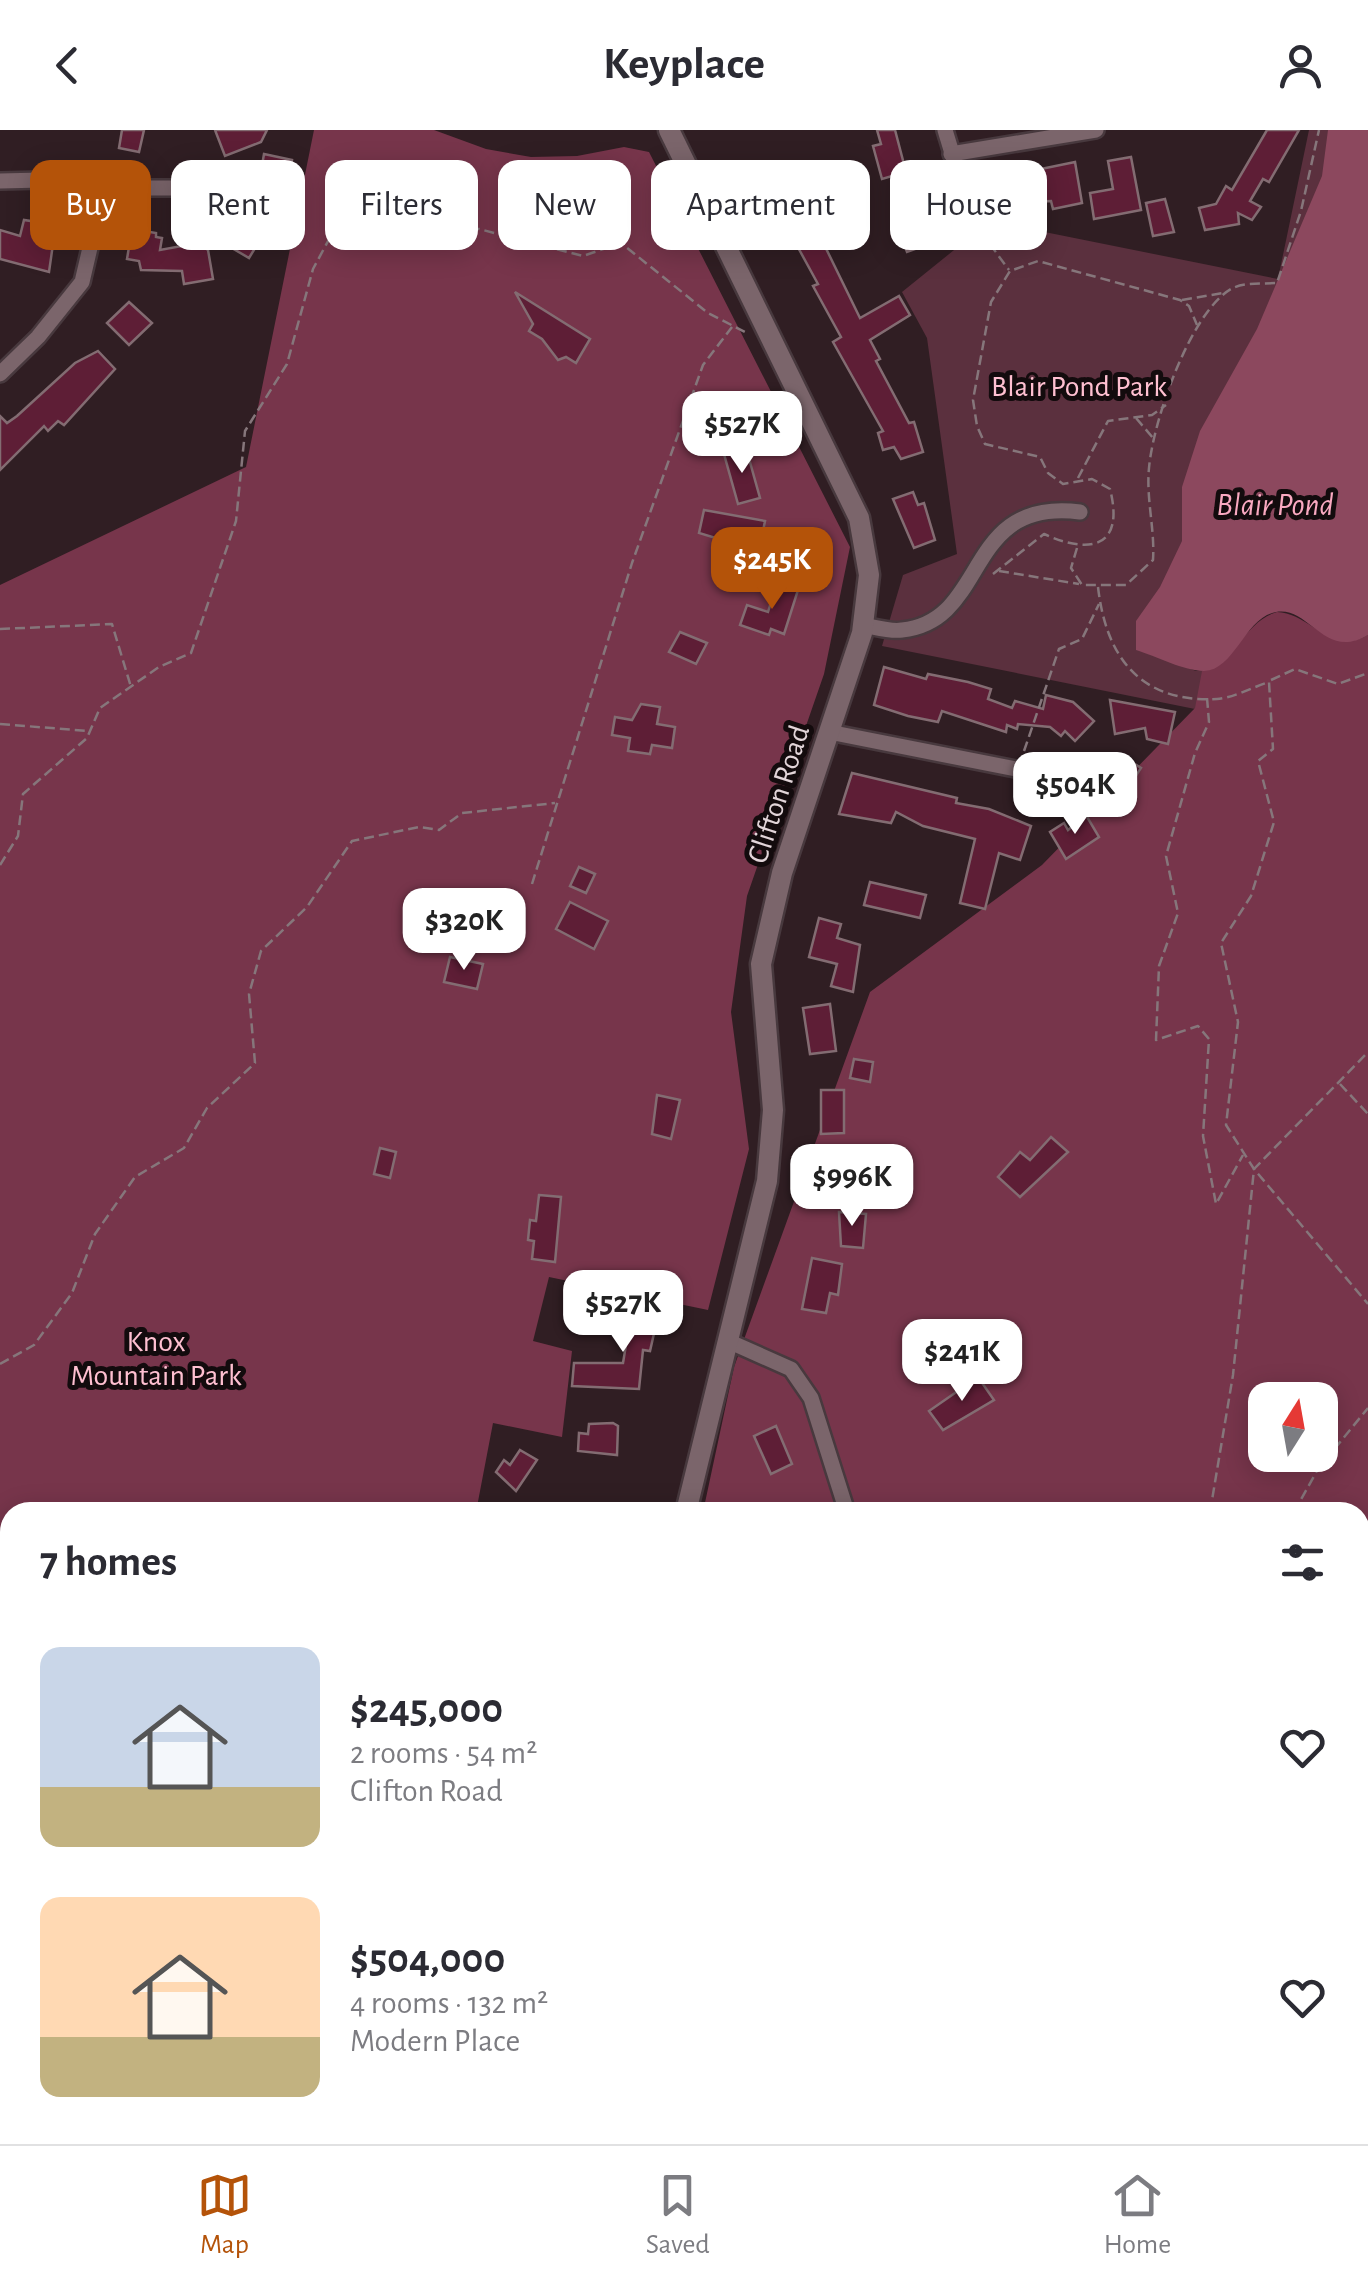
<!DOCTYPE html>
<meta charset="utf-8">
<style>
:root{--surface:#fff;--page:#f2f2f3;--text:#2b2b33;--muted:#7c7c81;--line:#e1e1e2;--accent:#b45309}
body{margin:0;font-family:"Alegreya Sans",sans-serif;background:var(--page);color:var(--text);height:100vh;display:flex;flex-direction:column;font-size:38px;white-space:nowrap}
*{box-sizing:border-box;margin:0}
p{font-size:32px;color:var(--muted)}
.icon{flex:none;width:55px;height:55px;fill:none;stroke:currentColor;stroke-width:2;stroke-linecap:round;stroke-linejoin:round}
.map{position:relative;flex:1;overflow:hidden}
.side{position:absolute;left:0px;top:1372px;width:1370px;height:642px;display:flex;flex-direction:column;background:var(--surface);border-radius:30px 30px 0 0;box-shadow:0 5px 25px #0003}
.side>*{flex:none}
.guide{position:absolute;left:30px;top:30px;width:1310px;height:90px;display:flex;gap:20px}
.needle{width:65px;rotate:11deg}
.fabs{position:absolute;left:1248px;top:1252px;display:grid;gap:20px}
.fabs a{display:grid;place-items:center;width:90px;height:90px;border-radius:20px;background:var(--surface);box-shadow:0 5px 25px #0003;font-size:50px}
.price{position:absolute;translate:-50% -85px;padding:0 22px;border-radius:20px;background:#fff;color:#222;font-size:32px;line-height:65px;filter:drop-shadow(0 2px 5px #0008)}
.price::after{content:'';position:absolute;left:50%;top:60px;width:30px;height:22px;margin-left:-15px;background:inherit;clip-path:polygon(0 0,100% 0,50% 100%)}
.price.active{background:var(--accent);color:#fff}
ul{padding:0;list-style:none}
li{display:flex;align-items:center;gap:30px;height:250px;padding:0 40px}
li span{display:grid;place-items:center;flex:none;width:280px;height:200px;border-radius:20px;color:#555}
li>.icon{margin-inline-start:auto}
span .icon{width:120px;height:120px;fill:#fffc;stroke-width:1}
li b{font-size:42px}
h2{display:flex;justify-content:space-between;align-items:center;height:120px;padding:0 40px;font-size:42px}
.pill{padding:0 35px;border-radius:20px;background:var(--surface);box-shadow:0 5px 25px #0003;font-size:35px;line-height:90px}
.pill.active{background:var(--accent);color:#fff}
header{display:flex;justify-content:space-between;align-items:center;height:130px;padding:0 40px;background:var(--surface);font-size:45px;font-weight:700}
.menu{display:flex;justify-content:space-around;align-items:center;height:140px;border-top:2px solid var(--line);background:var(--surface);font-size:28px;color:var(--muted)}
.menu a{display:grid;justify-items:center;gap:5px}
.menu .active{color:var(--accent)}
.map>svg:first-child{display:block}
.green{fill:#5b303e;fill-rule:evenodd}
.forest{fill:#77354b;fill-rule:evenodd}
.water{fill:#8c485e}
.building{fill:#5e1e36;stroke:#836c72;stroke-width:2.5}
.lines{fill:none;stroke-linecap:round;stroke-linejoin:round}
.minor-casing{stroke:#48393e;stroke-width:20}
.secondary-casing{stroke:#48393e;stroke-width:25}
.path{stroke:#86767b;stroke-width:2.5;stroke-dasharray:10 5;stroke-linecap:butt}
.minor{stroke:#7b656b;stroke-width:15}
.secondary{stroke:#7b656b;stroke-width:20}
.labels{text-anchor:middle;stroke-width:10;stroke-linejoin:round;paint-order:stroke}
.park-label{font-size:30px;fill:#ffc0d1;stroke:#130b0d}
.street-label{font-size:30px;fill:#e2d5d9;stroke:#130b0d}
.water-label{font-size:32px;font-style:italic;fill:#faa9c1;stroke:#130b0d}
</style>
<header><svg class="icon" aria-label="back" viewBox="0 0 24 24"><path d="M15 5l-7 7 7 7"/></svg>Keyplace<svg class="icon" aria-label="person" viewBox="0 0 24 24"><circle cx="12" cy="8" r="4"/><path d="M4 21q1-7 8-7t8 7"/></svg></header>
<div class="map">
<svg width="1368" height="2014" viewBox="0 0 1368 2014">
<rect width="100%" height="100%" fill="#301e23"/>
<path class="green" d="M1309,0H1368L1201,360L1148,523L1196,541L1358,511L1368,505V2014L916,2005H1360V1382H1038L1195,579L882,516L903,445L957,424L927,208L902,162L990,91L1278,149ZM1265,1270H1320V1325H1265Z"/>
<g class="forest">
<polygon points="314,0 434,0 486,19 531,27 577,26 624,17 649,22 850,417 824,544 747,766 731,882 749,1019 708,1180 549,1147 533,1211 572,1221 562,1307 493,1293 476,1382 10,1382 10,2005 356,2005 352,2014 0,2014 0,455 246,337"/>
<path d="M1277,482C1310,483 1331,526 1368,505V2014H632L629,2005H1360V1382H703L734,1237L870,862L1042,735L1195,578L1202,541C1235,532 1245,491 1277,482ZM1265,1270H1320V1325H1265Z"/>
</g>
<path class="water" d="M1328,0H1368V505C1324,531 1310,476 1276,482C1245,487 1235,540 1204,541C1184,541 1156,526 1136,520V491L1160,457L1182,411V357L1200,301L1257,199L1322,46Z"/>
<g class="building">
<polygon points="122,0 144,0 139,22 119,18"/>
<polygon points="215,0 267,0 261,12 225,26"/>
<polygon points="877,0 895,0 906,42 882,49 873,16 881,14"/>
<polygon points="1267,0 1299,0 1269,52 1263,49 1250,71 1261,77 1252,90 1238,83 1239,94 1205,100 1199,78 1216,74 1226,56 1232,60"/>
<polygon points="264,24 292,30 284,72 243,64 248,44 260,47"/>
<polygon points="1131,27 1141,80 1094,89 1090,63 1113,59 1108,31"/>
<polygon points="1075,32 1082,73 1053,79 1051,71 1026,72 1023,49 1037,45 1036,40"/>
<polygon points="796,54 804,67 796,72 811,98 815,96 860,188 899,166 910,185 870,210 880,229 876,231 909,293 914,292 923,322 901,329 894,317 883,320 878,303 883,301 833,212 841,207 813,156 818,154 789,101 781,105 772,89 776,86 768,71"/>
<polygon points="37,67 44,68 42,99 55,100 49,142 0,129 0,100 20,106 24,90 31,91"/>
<polygon points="1165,69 1174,102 1153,106 1146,73"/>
<polygon points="244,75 277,94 268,109 263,105 249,128 225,114"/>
<polygon points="917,81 929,114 907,122 895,89"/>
<polygon points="132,99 156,103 156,107 162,108 160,120 198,113 208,120 213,149 184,154 182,141 141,140 139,131 127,129"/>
<polygon points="515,162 590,209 576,233 566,227 558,230 542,209 529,201 533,194"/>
<polygon points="129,172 152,193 129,215 107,193"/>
<polygon points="98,221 115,239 64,295 58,291 48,301 44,296 0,340 0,286 7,293 17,286 75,233"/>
<polygon points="746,318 760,368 738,374 724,324"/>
<polygon points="913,362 918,375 924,373 935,410 914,418 893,369"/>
<polygon points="704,380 765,391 762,406 757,415 732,410 732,413 699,403"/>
<polygon points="777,453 798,460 784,504 771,499 769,505 740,495 747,475 768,482"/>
<polygon points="680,502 707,513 696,534 669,522"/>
<polygon points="884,537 926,549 928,544 968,552 991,559 988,569 1012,578 1015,571 1043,579 1046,565 1073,572 1094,591 1075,611 1065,601 1061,606 1050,597 1018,594 1017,599 1007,595 1006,602 942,581 938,592 908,586 874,575"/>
<polygon points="1110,570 1175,582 1168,614 1147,609 1145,598 1115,604"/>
<polygon points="641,574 660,577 657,594 675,597 672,618 652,615 650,624 628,621 630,608 612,605 615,587 632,590"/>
<polygon points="1119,624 1141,638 1115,678 1092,663"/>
<polygon points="852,643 957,668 956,673 989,679 1031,696 1020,730 999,723 985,779 960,773 975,709 923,696 896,682 891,693 839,684"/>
<polygon points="1086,685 1099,707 1066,729 1050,702 1064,693 1068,700"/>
<polygon points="579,737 595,744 586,763 570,756"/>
<polygon points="870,752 926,765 920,788 864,775"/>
<polygon points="570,772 608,791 594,819 556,799"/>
<polygon points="819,788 841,794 837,808 860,815 853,862 831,856 837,834 809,827"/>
<polygon points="450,827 483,834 477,859 444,852"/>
<polygon points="830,874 836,921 810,924 803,878"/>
<polygon points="854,929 873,932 870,952 850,948"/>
<polygon points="821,960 844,960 844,1003 821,1004"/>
<polygon points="657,965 680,970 671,1009 652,1004"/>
<polygon points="1051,1007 1068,1022 1020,1067 998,1047 1020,1022 1030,1030"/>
<polygon points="380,1018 396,1022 390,1048 374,1044"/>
<polygon points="539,1065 561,1067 555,1132 532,1129 534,1111 528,1110 530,1090 536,1091"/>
<polygon points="839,1082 866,1084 863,1118 841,1116"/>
<polygon points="812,1128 842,1134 838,1165 830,1163 826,1183 802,1179"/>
<polygon points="633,1173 660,1177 650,1221 643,1220 639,1259 572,1256 574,1233 623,1233"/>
<polygon points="978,1247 994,1270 943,1300 929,1281"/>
<polygon points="613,1293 618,1296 617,1325 578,1321 579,1303 588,1304 589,1294"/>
<polygon points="776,1296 792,1334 771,1344 754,1306"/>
<polygon points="520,1320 537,1330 516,1361 496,1342 504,1330 510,1335"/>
</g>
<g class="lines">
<g class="minor-casing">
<g id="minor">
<polyline points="945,0 972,89"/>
<polyline points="951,24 1096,0"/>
<polyline points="0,51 84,49 104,58 190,58"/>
<polyline points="0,244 38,207 82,152 104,58"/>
<path d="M863,495C875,497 890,502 902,500C990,491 962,367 1080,382"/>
<polyline points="829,602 1036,643"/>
<polyline points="728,1211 791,1239 811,1268 847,1382"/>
</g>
</g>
<g class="secondary-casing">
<g id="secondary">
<polyline points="669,0 859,388 869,445 862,503 782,743 761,834 773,980 767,1051 686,1382"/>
<polyline points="608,2005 609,2014"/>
</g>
</g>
<g class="path">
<polyline points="981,102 1009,140"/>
<polyline points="1182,170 1223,163"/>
<polyline points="1136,288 1153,308"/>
<polyline points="1078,348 1108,291 1152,285 1166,275"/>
<path d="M1077,418L1071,438L1082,455H1126L1153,430C1155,399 1146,369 1149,338C1153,291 1190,183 1231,159C1243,152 1263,154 1277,153L1301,81L1319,0"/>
<polyline points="999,441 1079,454"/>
<path d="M993,444L1044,404C1090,425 1125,418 1110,359L1092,349L1063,354L1048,343L1040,327L985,314L977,296L973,270L991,172L1010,141L1038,131L1180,170L1189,176L1197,195"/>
<path d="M1098,457C1106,527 1140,573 1217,569C1233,568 1253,557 1269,552L1273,619L1258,631L1274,692L1251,766L1221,813L1238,892L1226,995L1254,1039L1368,1174"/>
<polyline points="0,499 112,494 131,557"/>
<polyline points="1271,550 1295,539 1338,554 1368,543"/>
<polyline points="1207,568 1209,592 1195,623 1166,726 1178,783 1159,836 1156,910 1198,896 1209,909 1203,1006 1216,1074 1243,1025"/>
<polyline points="0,594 88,601"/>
<polyline points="1024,621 1059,519 1082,509 1099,474"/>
<polyline points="0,735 18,706 23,664 87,608 100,578 159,537 191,523 236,391 245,301 287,234 313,139 334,100 364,79 397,98 479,99 583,126 621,113 708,183 747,203"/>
<polyline points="532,754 632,433 703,235 732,197"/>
<polyline points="1340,954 1368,984"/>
<polyline points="0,1234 34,1215 72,1163 95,1104 135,1047 184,1018 207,978 255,933 249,864 261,821 307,777 352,711 419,697 439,700 462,683 555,673"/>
<polyline points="1210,1382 1233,1245 1254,1039 1368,922"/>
<polyline points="1294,1382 1318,1339 1368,1278"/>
<polyline points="1360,1593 1368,1588"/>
<polyline points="0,1756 10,1761"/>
<polyline points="1360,1795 1368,1796"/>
<polyline points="252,2005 254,2014"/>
<polyline points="1089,2005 1090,2014"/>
<polyline points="1248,2005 1249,2014"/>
<polyline points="196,2014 203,2005"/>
<polyline points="380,2014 391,2014"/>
<polyline points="1222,2014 1226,2005"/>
</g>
<use href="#minor" class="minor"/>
<use href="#secondary" class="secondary"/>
</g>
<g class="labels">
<g class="park-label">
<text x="1079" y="266">Blair Pond Park</text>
<text x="156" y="1221">Knox<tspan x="156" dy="34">Mountain Park</tspan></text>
</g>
<g class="street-label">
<text transform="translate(778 664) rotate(-72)" y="10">Clifton Road</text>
</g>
<g class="water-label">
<text x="1275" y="385">Blair Pond</text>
</g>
</g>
</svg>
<div class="fabs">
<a><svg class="needle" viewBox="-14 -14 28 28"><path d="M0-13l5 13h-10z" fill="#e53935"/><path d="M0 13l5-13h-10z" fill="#7c7c81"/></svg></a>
</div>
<b class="price" style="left:742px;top:346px">$527K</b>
<b class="price active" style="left:772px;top:482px">$245K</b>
<b class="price" style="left:1075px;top:707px">$504K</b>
<b class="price" style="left:464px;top:843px">$320K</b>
<b class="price" style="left:852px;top:1099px">$996K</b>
<b class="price" style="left:623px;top:1225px">$527K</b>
<b class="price" style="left:962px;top:1274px">$241K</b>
<div class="guide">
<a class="pill active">Buy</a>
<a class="pill">Rent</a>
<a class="pill">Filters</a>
<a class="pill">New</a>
<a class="pill">Apartment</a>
<a class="pill">House</a>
</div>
<section class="side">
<h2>7 homes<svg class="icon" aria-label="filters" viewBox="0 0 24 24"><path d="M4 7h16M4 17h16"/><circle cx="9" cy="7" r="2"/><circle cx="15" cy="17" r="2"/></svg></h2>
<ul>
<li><span style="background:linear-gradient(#c9d6e8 70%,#c2b280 0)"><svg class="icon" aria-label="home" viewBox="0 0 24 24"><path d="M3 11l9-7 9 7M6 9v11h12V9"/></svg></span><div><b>$245,000</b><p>2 rooms · 54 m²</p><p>Clifton Road</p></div><svg class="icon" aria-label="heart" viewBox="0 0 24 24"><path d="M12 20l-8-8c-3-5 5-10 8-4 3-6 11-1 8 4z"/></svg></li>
<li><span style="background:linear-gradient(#ffd9b3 70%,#c2b280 0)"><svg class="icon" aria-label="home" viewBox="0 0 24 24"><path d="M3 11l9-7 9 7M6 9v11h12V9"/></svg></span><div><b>$504,000</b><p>4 rooms · 132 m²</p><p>Modern Place</p></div><svg class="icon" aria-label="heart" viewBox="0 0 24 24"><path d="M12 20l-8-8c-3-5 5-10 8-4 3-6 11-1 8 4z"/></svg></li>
</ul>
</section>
</div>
<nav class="menu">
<a class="active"><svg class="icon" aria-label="map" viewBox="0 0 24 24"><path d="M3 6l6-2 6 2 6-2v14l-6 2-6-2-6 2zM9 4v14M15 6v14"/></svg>Map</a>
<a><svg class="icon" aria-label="saved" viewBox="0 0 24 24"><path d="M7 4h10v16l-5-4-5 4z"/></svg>Saved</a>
<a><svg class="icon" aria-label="home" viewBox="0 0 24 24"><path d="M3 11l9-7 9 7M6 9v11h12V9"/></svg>Home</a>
</nav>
